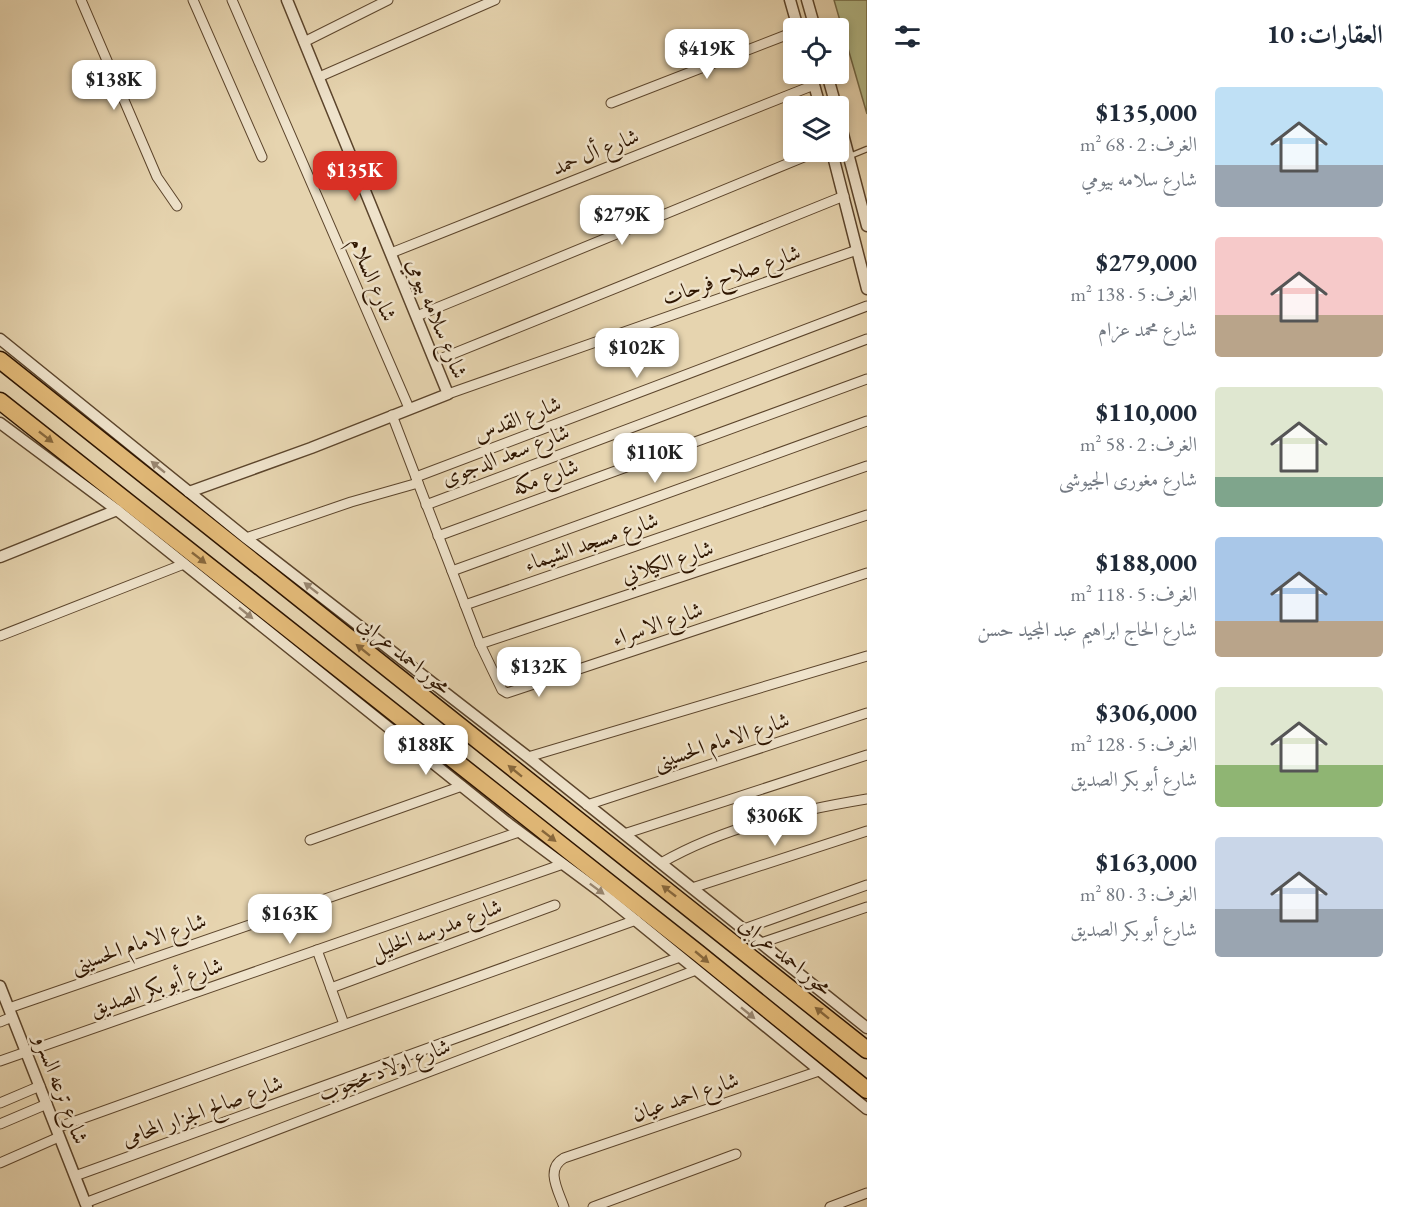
<!DOCTYPE html>
<html lang="ar">
<meta charset="utf-8">
<style>
:root{--surface:#fff;--page:#f6f6f7;--text:#1f2937;--muted:#747a83;--accent:#d93025}
body{margin:0;font-family:"EB Garamond",Amiri,serif;background:var(--page);color:var(--text);direction:rtl;height:100vh;display:flex;flex-direction:column;font-size:22px;white-space:nowrap}
*{box-sizing:border-box;margin:0}
p{font-size:20px;color:var(--muted)}
.icon{flex:none;width:33px;height:33px;fill:none;stroke:currentColor;stroke-width:2;stroke-linecap:round;stroke-linejoin:round}
.map{position:relative;flex:1;overflow:hidden;direction:ltr}
.side{display:flex;flex-direction:column;background:var(--surface);width:540px}
.side>*{flex:none}
.fabs{position:absolute;left:783px;top:18px;display:grid;gap:12px}
.fabs a{display:grid;place-items:center;width:66px;height:66px;border-radius:6px;background:var(--surface);box-shadow:0 3px 9px #0003;font-size:30px}
.price{position:absolute;translate:-50% -51px;padding:0 14px;border-radius:12px;background:#fff;color:#222;font-size:20px;line-height:39px;filter:drop-shadow(0 2px 3px #0008)}
.price::after{content:'';position:absolute;left:50%;top:36px;width:18px;height:14px;margin-left:-9px;background:inherit;clip-path:polygon(0 0,100% 0,50% 100%)}
.price.selected{background:var(--accent);color:#fff}
ul{padding:0;list-style:none}
li{display:flex;align-items:center;gap:18px;height:150px;padding:0 24px}
li span{display:grid;place-items:center;flex:none;width:168px;height:120px;border-radius:6px;color:#555}
li>.icon{margin-inline-start:auto}
span .icon{width:72px;height:72px;fill:#fffc;stroke-width:1}
li b{font-size:26px}
h2{display:flex;justify-content:space-between;align-items:center;height:72px;padding:0 24px;font-size:26px}
main{display:flex;flex:1;min-height:0}
.map>svg:first-child{display:block}
.green{fill:#b5bd8b;stroke:#726946;stroke-width:1.5}
.lines{fill:none;stroke-linecap:round;stroke-linejoin:round}
.service-casing{stroke:#5c452c;stroke-width:7}
.minor-casing{stroke:#5c452c;stroke-width:11}
.tertiary-casing{stroke:#5c452c;stroke-width:13}
.motorway-casing{stroke:#2e1500;stroke-width:19}
.service{stroke:#efe3cb;stroke-width:4.5}
.minor{stroke:#efe3cb;stroke-width:9}
.tertiary{stroke:#efe3cb;stroke-width:10}
.motorway{stroke:#e3ba78;stroke-width:16}
.oneway{fill:#88683c}
.oneway2{fill:#988670}
.labels{text-anchor:middle;stroke-width:5;stroke-linejoin:round;paint-order:stroke}
.street-label{font-size:22px;fill:#2e1500;stroke:#efe3cb}
</style>
<main>
<section class="side">
<h2>العقارات: 10<svg class="icon" aria-label="filters" viewBox="0 0 24 24"><path d="M4 7h16M4 17h16"/><circle cx="9" cy="7" r="2"/><circle cx="15" cy="17" r="2"/></svg></h2>
<ul>
<li><span style="background:linear-gradient(#bfe0f5 65%,#9aa5b1 0)"><svg class="icon" aria-label="home" viewBox="0 0 24 24"><path d="M3 11l9-7 9 7M6 9v11h12V9"/></svg></span><div><b>$135,000</b><p>الغرف: 2 · 68 m²</p><p>شارع سلامه بيومي</p></div></li>
<li><span style="background:linear-gradient(#f6c9c9 65%,#b9a48a 0)"><svg class="icon" aria-label="home" viewBox="0 0 24 24"><path d="M3 11l9-7 9 7M6 9v11h12V9"/></svg></span><div><b>$279,000</b><p>الغرف: 5 · 138 m²</p><p>شارع محمد عزام</p></div></li>
<li><span style="background:linear-gradient(#dfe7d0 75%,#7fa58c 0)"><svg class="icon" aria-label="home" viewBox="0 0 24 24"><path d="M3 11l9-7 9 7M6 9v11h12V9"/></svg></span><div><b>$110,000</b><p>الغرف: 2 · 58 m²</p><p>شارع مغورى الجيوشى</p></div></li>
<li><span style="background:linear-gradient(#a9c7e8 70%,#b9a48a 0)"><svg class="icon" aria-label="home" viewBox="0 0 24 24"><path d="M3 11l9-7 9 7M6 9v11h12V9"/></svg></span><div><b>$188,000</b><p>الغرف: 5 · 118 m²</p><p>شارع الحاج ابراهيم عبد المجيد حسن</p></div></li>
<li><span style="background:linear-gradient(#dfe7d0 65%,#8fb573 0)"><svg class="icon" aria-label="home" viewBox="0 0 24 24"><path d="M3 11l9-7 9 7M6 9v11h12V9"/></svg></span><div><b>$306,000</b><p>الغرف: 5 · 128 m²</p><p>شارع أبو بكر الصديق</p></div></li>
<li><span style="background:linear-gradient(#c9d6e8 60%,#9aa5b1 0)"><svg class="icon" aria-label="home" viewBox="0 0 24 24"><path d="M3 11l9-7 9 7M6 9v11h12V9"/></svg></span><div><b>$163,000</b><p>الغرف: 3 · 80 m²</p><p>شارع أبو بكر الصديق</p></div></li>
</ul>
</section>
<div class="map">
<svg width="867" height="1207" viewBox="0 0 867 1207">
<rect width="100%" height="100%" fill="#e6d4af"/>
<filter id="stains"><feTurbulence type="fractalNoise" baseFrequency=".00333" numOctaves="4"/><feColorMatrix values="0 0 0 0 .2 0 0 0 0 .09 0 0 0 0 .02 0 0 0 .5 -.17"/></filter>
<radialGradient id="worn" r=".72"><stop offset=".6" stop-color="#630" stop-opacity="0"/><stop offset="1" stop-color="#630" stop-opacity=".3"/></radialGradient>
<polygon class="green" points="834,0 867,0 867,114"/>
<g class="lines">
<g class="service-casing">
<polyline id="service" points="850,156 867,149"/>
</g>
<g class="minor-casing">
<g id="minor">
<polyline points="81,0 157,177 177,206"/>
<polyline points="193,0 262,157"/>
<polyline points="232,0 409,408"/>
<polyline points="304,42 388,0"/>
<polyline points="319,77 495,0"/>
<polyline points="611,103 794,32"/>
<polyline points="391,253 814,85"/>
<polyline points="417,316 816,152"/>
<polyline points="435,361 844,196"/>
<polyline points="448,394 857,250"/>
<polyline points="392,415 480,644 502,690 507,693 867,573"/>
<polyline points="416,477 867,306"/>
<polyline points="426,505 867,339"/>
<polyline points="438,536 867,379"/>
<polyline points="246,538 351,502 418,483"/>
<polyline points="452,571 867,421"/>
<polyline points="465,605 867,466"/>
<polyline points="0,636 184,564"/>
<polyline points="480,644 867,515"/>
<polyline points="528,757 867,656"/>
<polyline points="587,805 867,713"/>
<polyline points="624,834 867,755"/>
<polyline points="310,840 462,786"/>
<path d="M661,863C724,827 795,811 867,799"/>
<polyline points="692,888 867,831"/>
<polyline points="744,929 867,885"/>
<polyline points="761,943 867,907"/>
<polyline points="317,950 344,1024"/>
<polyline points="331,988 555,905"/>
<polyline points="9,1008 519,832"/>
<polyline points="0,1022 12,1017"/>
<polyline points="0,1061 563,864"/>
<polyline points="0,1103 40,1086"/>
<polyline points="0,1124 47,1104"/>
<polyline points="56,1128 636,920"/>
<polyline points="0,1163 59,1137"/>
<polyline points="75,1176 680,957"/>
<polyline points="85,1203 696,970"/>
<path d="M564,1207C558,1190 545,1169 564,1158L819,1071"/>
<polyline points="593,1207 736,1154"/>
<polyline points="830,1207 867,1193"/>
</g>
</g>
<g class="tertiary-casing">
<g id="tertiary">
<polyline points="790,0 798,28"/>
<polyline points="807,0 815,28"/>
<polyline points="811,74 820,106"/>
<polyline points="827,74 836,106"/>
<polyline points="838,115 867,226"/>
<polyline points="832,152 867,289"/>
<polyline points="0,339 246,538 528,757 867,1028"/>
<polyline points="0,423 117,510 509,824 602,893 867,1109"/>
<polyline points="189,492 311,448 448,394 287,0"/>
<polyline points="0,557 117,510"/>
<polyline points="0,986 87,1207"/>
</g>
</g>
<g class="motorway-casing">
<g id="motorway">
<polyline points="0,360 867,1050"/>
<polyline points="0,401 698,953 867,1090"/>
</g>
</g>
<use href="#service" class="service"/>
<use href="#minor" class="minor"/>
<use href="#tertiary" class="tertiary"/>
<use href="#motorway" class="motorway"/>
</g>
<defs><path id="oneway-solid" d="M-6-.8H1V-3.2L6.5 0L1 3.2V.8H-6Z" transform="scale(1.5)"/></defs>
<g class="oneway">
<use href="#oneway-solid" transform="translate(46 437) rotate(38)"/>
<use href="#oneway-solid" transform="translate(199 558) rotate(38)"/>
<use href="#oneway-solid" transform="translate(363 650) rotate(-141)"/>
<use href="#oneway-solid" transform="translate(515 771) rotate(-141)"/>
<use href="#oneway-solid" transform="translate(549 836) rotate(38)"/>
<use href="#oneway-solid" transform="translate(669 891) rotate(-142)"/>
<use href="#oneway-solid" transform="translate(702 957) rotate(40)"/>
<use href="#oneway-solid" transform="translate(822 1013) rotate(-141)"/>
</g>
<g class="oneway2">
<use href="#oneway-solid" transform="translate(158 467) rotate(-141)"/>
<use href="#oneway-solid" transform="translate(311 588) rotate(-142)"/>
<use href="#oneway-solid" transform="translate(246 613) rotate(39)"/>
<use href="#oneway-solid" transform="translate(597 889) rotate(37)"/>
<use href="#oneway-solid" transform="translate(748 1013) rotate(39)"/>
</g>
<g class="labels">
<g class="street-label">
<text transform="translate(595 151) rotate(-22)" y="8">شارع أل حمد</text>
<text transform="translate(731 274) rotate(-19)" y="8">شارع صلاح فرحات</text>
<text transform="translate(374 279) rotate(67)" y="8">شارع السلام</text>
<text transform="translate(438 318) rotate(68)" y="8">شارع سلامه بيومي</text>
<text transform="translate(517 418) rotate(-21)" y="8">شارع القدس</text>
<text transform="translate(505 454) rotate(-21)" y="8">شارع سعد الدجوى</text>
<text transform="translate(545 476) rotate(-20)" y="8">شارع مكه</text>
<text transform="translate(591 541) rotate(-19)" y="8">شارع مسجد الشيماء</text>
<text transform="translate(667 561) rotate(-18)" y="8">شارع الكيلاني</text>
<text transform="translate(657 623) rotate(-19)" y="8">شارع الاسراء</text>
<text transform="translate(405 654) rotate(39)" y="8">محور احمد عرابى</text>
<text transform="translate(721 740) rotate(-18)" y="8">شارع الامام الحسينى</text>
<text transform="translate(436 928) rotate(-20)" y="8">شارع مدرسه الخليل</text>
<text transform="translate(138 942) rotate(-19)" y="8">شارع الامام الحسينى</text>
<text transform="translate(786 955) rotate(39)" y="8">محور احمد عرابى</text>
<text transform="translate(156 986) rotate(-19)" y="8">شارع أبو بكر الصديق</text>
<text transform="translate(384 1069) rotate(-21)" y="8">شارع اولاد محجوب</text>
<text transform="translate(62 1089) rotate(69)" y="8">شارع ترعه السرو</text>
<text transform="translate(685 1096) rotate(-19)" y="8">شارع احمد عيان</text>
<text transform="translate(202 1110) rotate(-20)" y="8">شارع صالح الجزار المحامى</text>
</g>
</g>
<rect width="100%" height="100%" filter="url(#stains)"/>
<rect width="100%" height="100%" fill="url(#worn)"/>
</svg>
<div class="fabs">
<a><svg class="icon" aria-label="locate" viewBox="0 0 24 24"><circle cx="12" cy="12" r="6"/><path d="M12 2v4M12 18v4M2 12h4M18 12h4"/></svg></a>
<a><svg class="icon" aria-label="layers" viewBox="0 0 24 24"><path d="M12 4l9 5-9 5-9-5zM3 14l9 5 9-5"/></svg></a>
</div>
<b class="price" style="left:707px;top:80px">$419K</b>
<b class="price" style="left:114px;top:111px">$138K</b>
<b class="price selected" style="left:355px;top:202px">$135K</b>
<b class="price" style="left:622px;top:246px">$279K</b>
<b class="price" style="left:637px;top:379px">$102K</b>
<b class="price" style="left:655px;top:484px">$110K</b>
<b class="price" style="left:539px;top:698px">$132K</b>
<b class="price" style="left:426px;top:776px">$188K</b>
<b class="price" style="left:775px;top:847px">$306K</b>
<b class="price" style="left:290px;top:945px">$163K</b>
</div>
</main>
